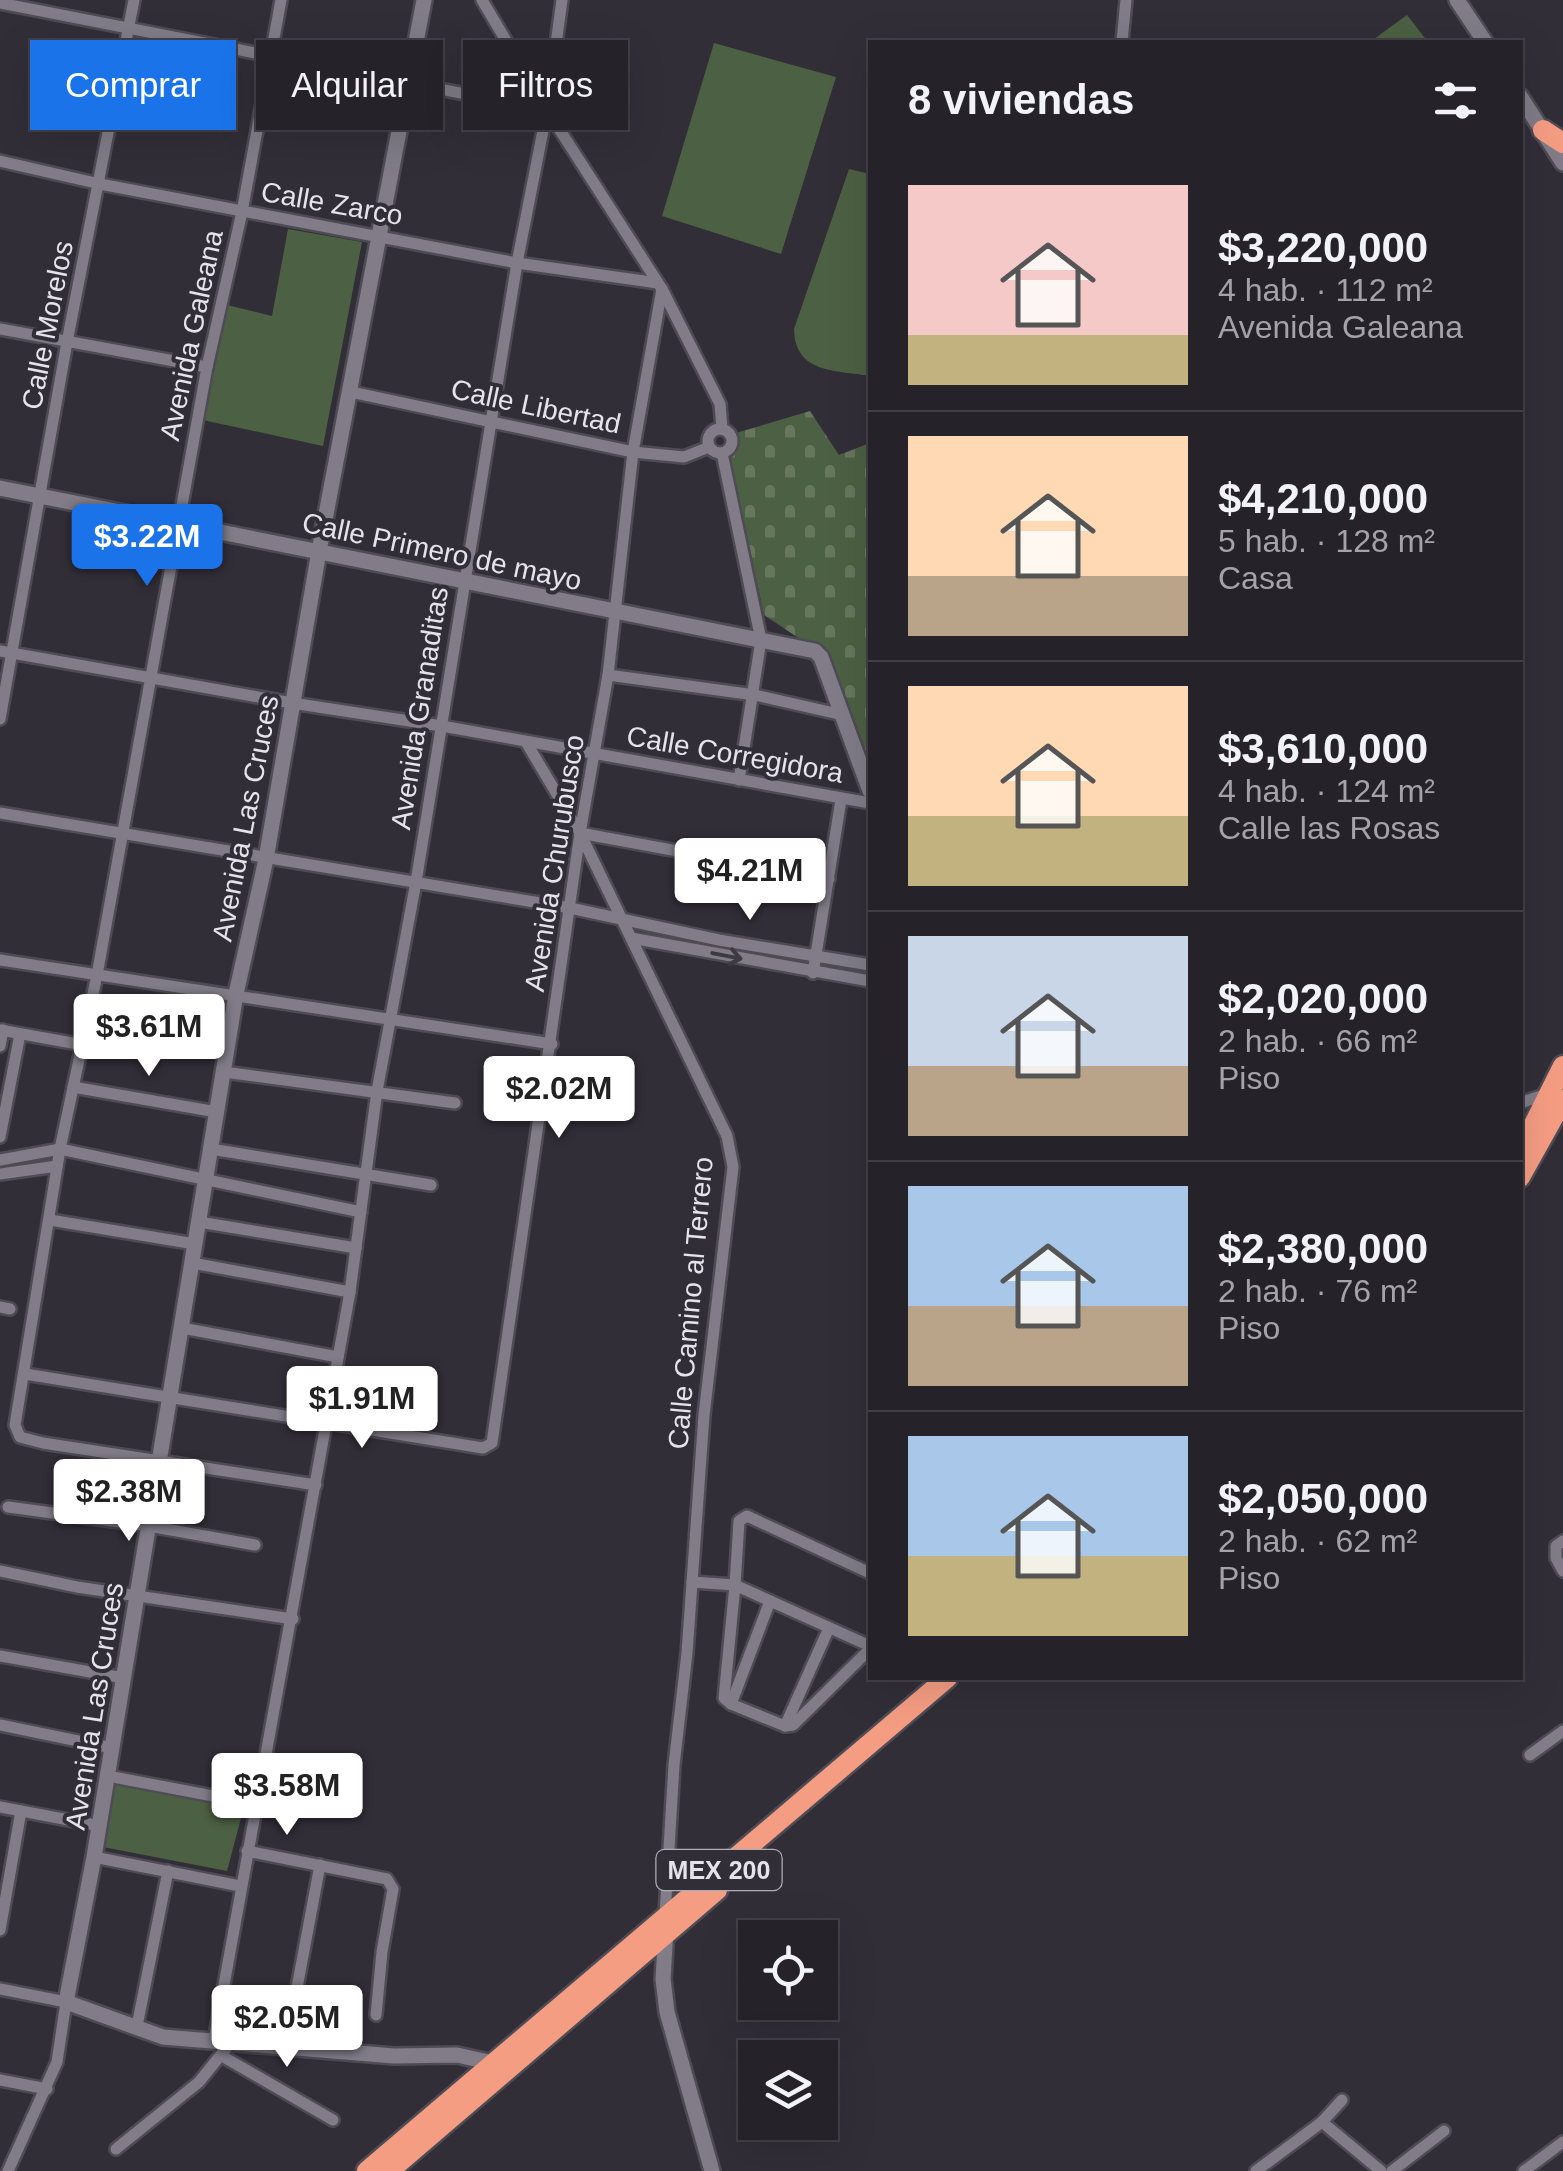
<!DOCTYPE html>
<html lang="es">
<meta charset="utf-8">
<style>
:root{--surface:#26222a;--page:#322f36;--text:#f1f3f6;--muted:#a4a4a8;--line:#423f47;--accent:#1a73e8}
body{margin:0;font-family:Helvetica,sans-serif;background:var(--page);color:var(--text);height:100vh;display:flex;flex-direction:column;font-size:38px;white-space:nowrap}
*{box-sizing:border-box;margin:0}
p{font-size:32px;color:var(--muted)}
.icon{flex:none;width:55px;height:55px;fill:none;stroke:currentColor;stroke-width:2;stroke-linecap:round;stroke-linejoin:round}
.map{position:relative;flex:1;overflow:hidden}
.panel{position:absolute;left:868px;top:40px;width:655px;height:1640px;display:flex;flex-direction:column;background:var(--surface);border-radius:0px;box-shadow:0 10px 40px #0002,0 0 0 2px var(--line)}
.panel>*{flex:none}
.hud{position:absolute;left:30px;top:40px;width:688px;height:90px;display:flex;gap:20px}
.controls{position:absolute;left:738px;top:1920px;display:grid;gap:20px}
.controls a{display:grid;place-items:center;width:100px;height:100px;border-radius:0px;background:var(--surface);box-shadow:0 10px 40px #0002,0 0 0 2px var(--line);font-size:50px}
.price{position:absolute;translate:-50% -85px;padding:0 22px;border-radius:10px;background:#fff;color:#222;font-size:32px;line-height:65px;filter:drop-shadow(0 2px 5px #0008)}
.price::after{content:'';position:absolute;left:50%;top:60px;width:30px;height:22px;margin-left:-15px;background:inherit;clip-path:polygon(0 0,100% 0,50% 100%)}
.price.current{background:var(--accent);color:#fff}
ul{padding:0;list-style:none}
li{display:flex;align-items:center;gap:30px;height:250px;padding:0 40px}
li+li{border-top:2px solid var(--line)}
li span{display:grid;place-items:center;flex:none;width:280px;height:200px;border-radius:0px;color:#555}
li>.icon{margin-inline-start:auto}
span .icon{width:120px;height:120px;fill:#fffc;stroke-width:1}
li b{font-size:42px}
h2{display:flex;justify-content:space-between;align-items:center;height:120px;padding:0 40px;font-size:42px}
.tag{padding:0 35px;border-radius:0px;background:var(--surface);box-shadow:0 10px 40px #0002,0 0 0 2px var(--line);font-size:35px;line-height:90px}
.tag.current{background:var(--accent);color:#fff}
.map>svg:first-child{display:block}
.cemetery{fill:url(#cemetery-stones)}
.park{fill:#4c6043}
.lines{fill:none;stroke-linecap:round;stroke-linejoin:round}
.street-casing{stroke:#4f4b54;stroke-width:16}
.secondary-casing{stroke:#4f4b54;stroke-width:20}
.highway-casing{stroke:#4f4b54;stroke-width:25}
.street{stroke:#817c88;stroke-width:11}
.secondary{stroke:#817c88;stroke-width:15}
.highway{stroke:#f59d83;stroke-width:20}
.oneway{stroke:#3e3a44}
.labels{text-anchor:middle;stroke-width:8;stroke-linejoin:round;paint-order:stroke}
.shield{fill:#322e38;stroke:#b0adb5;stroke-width:2.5}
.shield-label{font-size:25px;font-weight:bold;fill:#e6e3ea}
.street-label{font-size:28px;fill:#e6e3ea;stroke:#322e38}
</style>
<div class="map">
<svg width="1563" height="2171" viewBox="0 0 1563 2171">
<defs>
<pattern id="cemetery-stones" width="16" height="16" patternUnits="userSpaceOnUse" patternTransform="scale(2.5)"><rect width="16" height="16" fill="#4c6043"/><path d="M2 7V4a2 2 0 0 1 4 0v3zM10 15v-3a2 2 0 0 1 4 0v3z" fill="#66775e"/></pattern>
</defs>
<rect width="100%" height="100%" fill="#322e38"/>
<polygon class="cemetery" points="810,411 839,455 870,443 870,798 809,645 764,615 746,532 726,460 736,433"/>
<g class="park">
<polygon points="1407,15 1428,42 1370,42"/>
<polygon points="714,43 836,77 781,254 662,216"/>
<path d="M849,169L870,174V376C836,370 795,374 794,329Z"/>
<polygon points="288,229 362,242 323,446 198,419 219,303 272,316"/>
<polygon points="113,1777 245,1803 227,1871 98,1846"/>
</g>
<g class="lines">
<g class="street-casing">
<g id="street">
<polyline points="281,0 242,212 207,367 97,975 60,1149 15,1425 20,1437 43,1443 316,1485"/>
<polyline points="482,0 547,110 662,289 720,404 722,429"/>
<polyline points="0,3 547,110"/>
<polyline points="1122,42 1126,0"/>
<polyline points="0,161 100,184 517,263 658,283"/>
<polyline points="0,329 207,367"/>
<polyline points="351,392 633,452 684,457 709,447"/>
<circle cx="720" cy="441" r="12"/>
<polyline points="722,453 761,640 739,780"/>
<polyline points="0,651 292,703 442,726 870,803"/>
<polyline points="608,675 755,695 843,715"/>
<polyline points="0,719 67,342 134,0"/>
<polyline points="526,742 580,833 727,1136 733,1167 704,1415 687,1653 674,1765 665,1915"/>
<polyline points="0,813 570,908 719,940 870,965"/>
<polyline points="580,833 829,879"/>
<polyline points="631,938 870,981"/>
<polyline points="0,960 552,1044"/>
<polyline points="813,973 841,800"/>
<polyline points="0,1030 83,1045"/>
<polyline points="0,1046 3,1030"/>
<polyline points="224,1072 455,1103"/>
<polyline points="73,1087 217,1112"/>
<polyline points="1520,1103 1547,1094"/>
<polyline points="0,1137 20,1034"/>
<polyline points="211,1149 431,1185"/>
<polyline points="0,1160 60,1149 361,1212"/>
<polyline points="0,1174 57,1166"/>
<polyline points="50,1220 195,1244"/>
<polyline points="199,1222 356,1248"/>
<polyline points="192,1263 350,1292"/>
<polyline points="0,1307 10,1309"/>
<polyline points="182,1328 338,1357"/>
<polyline points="25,1374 483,1448 492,1443 580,833 608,675 633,452 662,289"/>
<polyline points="8,1507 149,1526 255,1545"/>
<polyline points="1563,1541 1556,1546 1556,1558 1563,1571"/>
<polyline points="0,1571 77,1587 293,1619"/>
<polyline points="870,1573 747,1516 739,1521 735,1585 870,1646"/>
<polyline points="692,1582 735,1585 724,1698 731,1704 785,1726 793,1725 870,1649"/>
<polyline points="0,1656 124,1678"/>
<polyline points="731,1704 770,1601"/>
<polyline points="0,1725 112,1748"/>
<polyline points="785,1726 829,1628"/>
<polyline points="1530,1755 1563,1731"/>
<polyline points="108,1776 255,1804"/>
<polyline points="0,1807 100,1826"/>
<polyline points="247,1851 387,1879 393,1889 382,1952 376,2015"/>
<polyline points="94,1857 240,1886"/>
<polyline points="0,1930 21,1811"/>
<polyline points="0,1989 66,2002 57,2062 8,2171"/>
<polyline points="137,2026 168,1871"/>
<polyline points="214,2040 350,1292 377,1091 416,882 517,263 547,110 562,0"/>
<polyline points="291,2046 296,1993 320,1865"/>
<polyline points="222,2056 333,2120"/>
<polyline points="0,2080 47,2089"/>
<polyline points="1322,2122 1381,2171"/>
<polyline points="116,2149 199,2082 232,2041"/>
<polyline points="1256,2171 1322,2122 1342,2100"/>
<polyline points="1392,2171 1444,2131"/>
<polyline points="1524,2171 1563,2142"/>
</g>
</g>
<g class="secondary-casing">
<g id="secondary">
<polyline points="424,0 319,551 266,859 236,994 94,1857 66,2002 163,2037 394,2056 457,2055 493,2063"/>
<polyline points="1457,0 1485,42"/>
<polyline points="1520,96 1563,163"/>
<polyline points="0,488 815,651 821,657 870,791"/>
<polyline points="666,1929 663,1979 667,2012 712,2171"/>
</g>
</g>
<g class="highway-casing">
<g id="highway">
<polyline points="1543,130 1563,143"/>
<polyline points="1520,1152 1563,1066"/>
<polyline points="1520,1177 1563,1100"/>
<polyline points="367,2171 947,1678"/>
<polyline points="389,2171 717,1890"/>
</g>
</g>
<use href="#street" class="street"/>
<use href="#secondary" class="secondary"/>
<use href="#highway" class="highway"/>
</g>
<defs><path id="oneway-shaft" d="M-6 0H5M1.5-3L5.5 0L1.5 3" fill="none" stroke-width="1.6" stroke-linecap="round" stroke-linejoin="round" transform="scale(2.5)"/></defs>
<use class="oneway" href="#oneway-shaft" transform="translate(727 956) rotate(11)"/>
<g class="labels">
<rect class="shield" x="656.5" y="1850" width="125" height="40" rx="8"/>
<g class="shield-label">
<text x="719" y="1879">MEX 200</text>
</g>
<g class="street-label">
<text transform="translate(332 203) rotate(10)" y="10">Calle Zarco</text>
<text transform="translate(47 325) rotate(-79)" y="10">Calle Morelos</text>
<text transform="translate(191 335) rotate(-78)" y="10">Avenida Galeana</text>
<text transform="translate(536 406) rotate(12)" y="10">Calle Libertad</text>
<text transform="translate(442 551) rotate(12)" y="10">Calle Primero de mayo</text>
<text transform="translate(419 708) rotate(-81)" y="10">Avenida Granaditas</text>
<text transform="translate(735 754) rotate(10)" y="10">Calle Corregidora</text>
<text transform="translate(245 818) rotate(-79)" y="10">Avenida Las Cruces</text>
<text transform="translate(554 863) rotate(-81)" y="10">Avenida Churubusco</text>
<text transform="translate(690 1303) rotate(-85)" y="10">Calle Camino al Terrero</text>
<text transform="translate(94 1706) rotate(-81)" y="10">Avenida Las Cruces</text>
</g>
</g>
</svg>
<div class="controls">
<a><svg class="icon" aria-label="locate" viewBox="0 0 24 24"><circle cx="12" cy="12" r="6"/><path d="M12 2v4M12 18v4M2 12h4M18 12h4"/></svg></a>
<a><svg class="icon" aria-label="layers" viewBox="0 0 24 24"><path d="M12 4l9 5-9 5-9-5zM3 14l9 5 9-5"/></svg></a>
</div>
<b class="price current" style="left:147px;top:589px">$3.22M</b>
<b class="price" style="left:750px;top:923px">$4.21M</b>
<b class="price" style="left:149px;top:1079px">$3.61M</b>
<b class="price" style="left:559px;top:1141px">$2.02M</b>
<b class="price" style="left:362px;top:1451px">$1.91M</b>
<b class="price" style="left:129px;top:1544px">$2.38M</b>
<b class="price" style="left:287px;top:1838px">$3.58M</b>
<b class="price" style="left:287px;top:2070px">$2.05M</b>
<div class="hud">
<a class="tag current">Comprar</a>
<a class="tag">Alquilar</a>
<a class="tag">Filtros</a>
</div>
<section class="panel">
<h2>8 viviendas<svg class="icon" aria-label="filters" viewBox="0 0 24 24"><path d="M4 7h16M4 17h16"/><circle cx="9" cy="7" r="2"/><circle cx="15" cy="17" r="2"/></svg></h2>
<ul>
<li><span style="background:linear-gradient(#f6c9c9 75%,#c2b280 0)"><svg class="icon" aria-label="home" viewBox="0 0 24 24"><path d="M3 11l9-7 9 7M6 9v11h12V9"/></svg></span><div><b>$3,220,000</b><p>4 hab. · 112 m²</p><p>Avenida Galeana</p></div></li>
<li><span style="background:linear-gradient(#ffd9b3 70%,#b9a48a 0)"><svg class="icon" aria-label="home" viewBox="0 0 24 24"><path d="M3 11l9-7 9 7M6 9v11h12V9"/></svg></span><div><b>$4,210,000</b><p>5 hab. · 128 m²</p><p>Casa</p></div></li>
<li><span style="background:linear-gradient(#ffd9b3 65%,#c2b280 0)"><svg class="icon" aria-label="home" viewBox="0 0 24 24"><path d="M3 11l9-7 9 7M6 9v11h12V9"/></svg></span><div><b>$3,610,000</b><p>4 hab. · 124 m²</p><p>Calle las Rosas</p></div></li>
<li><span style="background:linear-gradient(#c9d6e8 65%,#b9a48a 0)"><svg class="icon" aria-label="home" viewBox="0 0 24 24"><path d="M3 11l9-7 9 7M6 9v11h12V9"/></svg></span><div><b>$2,020,000</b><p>2 hab. · 66 m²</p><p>Piso</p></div></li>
<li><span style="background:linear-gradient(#a9c7e8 60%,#b9a48a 0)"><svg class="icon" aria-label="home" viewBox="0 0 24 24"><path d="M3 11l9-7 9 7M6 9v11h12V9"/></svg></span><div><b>$2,380,000</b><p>2 hab. · 76 m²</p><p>Piso</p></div></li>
<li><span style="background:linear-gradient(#a9c7e8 60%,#c2b280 0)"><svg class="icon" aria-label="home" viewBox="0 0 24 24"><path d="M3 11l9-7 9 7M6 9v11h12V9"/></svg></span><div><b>$2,050,000</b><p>2 hab. · 62 m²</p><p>Piso</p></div></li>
</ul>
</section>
</div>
